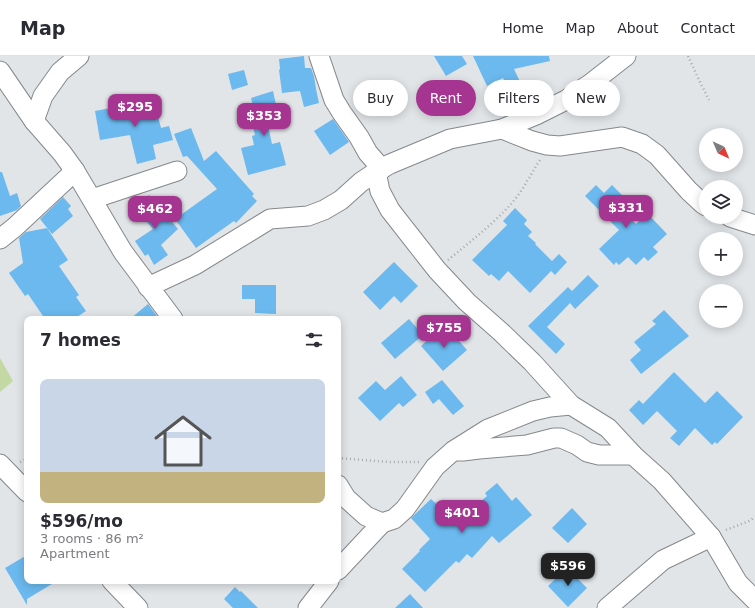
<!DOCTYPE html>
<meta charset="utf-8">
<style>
:root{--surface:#fff;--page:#f7f7f7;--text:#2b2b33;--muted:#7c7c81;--line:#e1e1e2;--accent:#a63591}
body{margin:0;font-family:"DejaVu Sans",sans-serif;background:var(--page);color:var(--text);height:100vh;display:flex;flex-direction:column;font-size:15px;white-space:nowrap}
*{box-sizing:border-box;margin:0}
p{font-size:13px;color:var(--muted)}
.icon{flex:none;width:22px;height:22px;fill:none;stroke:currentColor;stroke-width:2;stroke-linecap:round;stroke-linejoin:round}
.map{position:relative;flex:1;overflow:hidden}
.panel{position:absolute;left:24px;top:260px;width:317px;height:268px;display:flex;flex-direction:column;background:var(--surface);border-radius:8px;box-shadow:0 2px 10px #0003}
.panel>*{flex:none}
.top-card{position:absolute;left:353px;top:24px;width:342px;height:36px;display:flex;gap:8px}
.needle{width:26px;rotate:136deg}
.fabs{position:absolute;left:699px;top:72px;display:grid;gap:8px}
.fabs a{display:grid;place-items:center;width:44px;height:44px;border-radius:50%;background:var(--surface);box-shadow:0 2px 10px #0003;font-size:20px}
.price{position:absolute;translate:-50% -34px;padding:0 9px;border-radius:8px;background:var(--accent);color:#fff;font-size:13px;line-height:26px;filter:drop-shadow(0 1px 2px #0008)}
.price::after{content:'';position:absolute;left:50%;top:24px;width:12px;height:9px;margin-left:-6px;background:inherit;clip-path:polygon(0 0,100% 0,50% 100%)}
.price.on{background:#222;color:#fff}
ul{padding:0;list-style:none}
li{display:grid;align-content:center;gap:8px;height:212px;padding:0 16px}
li+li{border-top:1px solid var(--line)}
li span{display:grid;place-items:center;height:124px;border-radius:8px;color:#555}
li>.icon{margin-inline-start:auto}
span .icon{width:72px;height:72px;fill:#fffc;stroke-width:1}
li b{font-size:17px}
h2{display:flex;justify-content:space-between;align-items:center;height:48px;padding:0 16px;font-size:17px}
.tag{padding:0 14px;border-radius:18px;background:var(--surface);box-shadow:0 2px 10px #0003;font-size:14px;line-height:36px}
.tag.on{background:var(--accent);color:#fff}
header{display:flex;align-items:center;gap:24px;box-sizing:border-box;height:56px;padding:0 20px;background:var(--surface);border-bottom:1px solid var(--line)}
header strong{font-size:19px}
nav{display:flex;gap:22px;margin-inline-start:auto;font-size:14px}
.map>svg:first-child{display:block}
.green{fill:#c4d8a4}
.building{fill:#6bb9ee}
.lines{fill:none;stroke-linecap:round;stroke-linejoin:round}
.minor-casing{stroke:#85888b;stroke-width:21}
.path{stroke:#a7a9ac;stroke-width:2.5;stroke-dasharray:1 3;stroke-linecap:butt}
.minor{stroke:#fff;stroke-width:19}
</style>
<header>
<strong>Map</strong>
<nav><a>Home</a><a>Map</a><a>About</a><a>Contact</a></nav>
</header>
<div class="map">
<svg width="755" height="552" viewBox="0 0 755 552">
<rect width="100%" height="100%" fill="#e2e5e8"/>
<polygon class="green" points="0,302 13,325 0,336"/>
<g class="building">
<polygon points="304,0 305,12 311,12 314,20 316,33 319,47 304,51 300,35 282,37 279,14 280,13 279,3"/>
<polygon points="434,0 462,0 467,8 446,20"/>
<polygon points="473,0 549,0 550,5 514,13 522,30 509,36 503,22 487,30"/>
<polygon points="244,14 248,29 232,34 228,18"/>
<polygon points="273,35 277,53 287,52 289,57 267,65 272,88 280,86 286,109 248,119 241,92 254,89 252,80 255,79 250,58 255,57 251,42"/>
<polygon points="154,44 161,72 169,70 173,84 153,89 156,103 137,108 130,79 100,84 95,55 116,51 116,53"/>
<polygon points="333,63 349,86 330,99 314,75"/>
<polygon points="191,72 204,105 216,95 254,138 252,140 257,145 236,167 234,165 196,192 175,163 217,133 187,100 183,101 174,78"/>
<polygon points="0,116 2,116 10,140 17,137 21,150 17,154 0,160"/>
<polygon points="596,129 604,137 612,129 627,144 619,152 636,168 647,157 667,178 653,191 658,196 648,205 644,201 636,209 628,201 619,209 616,206 614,209 599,193 619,174 585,140"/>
<polygon points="149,139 178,173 161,189 168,199 154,209 148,198 145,200 135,185 153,173 134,151"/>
<polygon points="63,141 71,150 68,153 73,160 52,178 40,163"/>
<polygon points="515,152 527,164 524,168 532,176 528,180 536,187 535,188 552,205 559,198 567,206 555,219 551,215 530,237 508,215 499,225 491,218 489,220 472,204 507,169 503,165"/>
<polygon points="47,172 68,204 59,210 79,239 76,241 86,255 74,263 45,263 28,238 25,240 9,217 23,207 19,182 26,176"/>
<polygon points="394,206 418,230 401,247 394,240 380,254 363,236"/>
<polygon points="588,219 599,230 575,253 570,247 547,271 565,288 556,298 528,270 568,231 572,235"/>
<polygon points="242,229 276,229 276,258 255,257 255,243 242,243"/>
<polygon points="148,248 159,263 130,263"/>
<polygon points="664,254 689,280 641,318 630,304 641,294 634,286 656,268 652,265"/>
<polygon points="409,263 423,279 395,303 381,287"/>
<polygon points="442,271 450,279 452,277 467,294 443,315 421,290"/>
<polygon points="674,316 705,347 717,335 743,361 717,388 715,386 712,389 695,372 679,390 670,382 677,375 657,355 643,369 629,354 639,344 643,348"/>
<polygon points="401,320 417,339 403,351 399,347 380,365 358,342 376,325 385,334"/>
<polygon points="442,324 464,350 453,359 439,343 433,348 425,336"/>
<polygon points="497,427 512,445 516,441 532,459 499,487 492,480 472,502 467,498 459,507 456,505 425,536 402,513 420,495 419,494 430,483 411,462 431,443 458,467 462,463 464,465 482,449 480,446 487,440 485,437"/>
<polygon points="572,452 587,468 568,487 552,472"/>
<polygon points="27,499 27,525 57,525 27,543 27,549 5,512"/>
<polygon points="567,512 587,532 568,551 548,530"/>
<polygon points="235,531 240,536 241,535 258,552 233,552 224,543"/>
<polygon points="410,538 423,552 395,552"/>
</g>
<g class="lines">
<g class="minor-casing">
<g id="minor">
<polyline points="319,0 334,44 342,57 359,81 368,97 382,113"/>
<polyline points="0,15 34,65 62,97 75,115 123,196 173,263"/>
<polyline points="34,65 43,40 60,16 79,0"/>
<polyline points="502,73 532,85 547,89 560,90 622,81 642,88 657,99 689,135 703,148 706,150"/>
<polyline points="376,116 380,135 390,154 437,214 467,246 501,276 532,306 571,349 608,372 633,399 662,425 711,481 738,527 755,544"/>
<polyline points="92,143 177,115"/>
<polyline points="730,161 755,169"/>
<polyline points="0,183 15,171 75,115"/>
<polyline points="148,231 195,209 270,163 308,160 324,154 341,144 361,126 376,116 390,108 450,83 502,73 536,59 566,44 590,28 626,0"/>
<polyline points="457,395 463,395 479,393 527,389 554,382 561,382 577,389 587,396 599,399 633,399"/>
<polyline points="0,408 27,436"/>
<polyline points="338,429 346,442 366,460 382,467 394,463 405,453 435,411 453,395 488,373 533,355 550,351 571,349"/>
<polyline points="338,514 382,467"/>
<polyline points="112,525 138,552"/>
<polyline points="308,552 329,525"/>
<polyline points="607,552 663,504 711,481"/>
</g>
</g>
<g class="path">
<polyline points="688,0 699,24 709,44"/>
<path d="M448,204C470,186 492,169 511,148C517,141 523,133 527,125C532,118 535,111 540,104"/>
<polyline points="338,402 389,406 419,406"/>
<polyline points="20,406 27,403"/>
<polyline points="726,474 749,465 755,461"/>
</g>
<use href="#minor" class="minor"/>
</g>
</svg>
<div class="fabs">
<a><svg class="needle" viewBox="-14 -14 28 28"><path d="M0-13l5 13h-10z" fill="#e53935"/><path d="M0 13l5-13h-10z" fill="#7c7c81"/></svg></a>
<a><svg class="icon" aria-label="layers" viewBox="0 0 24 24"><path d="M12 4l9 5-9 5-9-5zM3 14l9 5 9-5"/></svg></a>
<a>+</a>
<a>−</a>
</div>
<b class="price" style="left:135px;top:72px">$295</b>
<b class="price" style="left:264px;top:81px">$353</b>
<b class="price" style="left:626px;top:173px">$331</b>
<b class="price" style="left:155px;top:174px">$462</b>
<b class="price" style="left:444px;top:293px">$755</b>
<b class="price" style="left:462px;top:478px">$401</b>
<b class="price on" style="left:568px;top:531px">$596</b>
<div class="top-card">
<a class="tag">Buy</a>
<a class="tag on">Rent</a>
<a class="tag">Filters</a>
<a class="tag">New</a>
</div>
<section class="panel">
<h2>7 homes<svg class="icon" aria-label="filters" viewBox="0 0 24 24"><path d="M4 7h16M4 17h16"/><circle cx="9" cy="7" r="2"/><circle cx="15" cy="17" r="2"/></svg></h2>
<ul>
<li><span style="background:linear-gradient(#c9d6e8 75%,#c2b280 0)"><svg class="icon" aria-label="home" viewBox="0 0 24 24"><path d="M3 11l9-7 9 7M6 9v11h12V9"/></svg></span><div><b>$596/mo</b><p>3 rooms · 86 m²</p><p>Apartment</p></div></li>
</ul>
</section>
</div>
